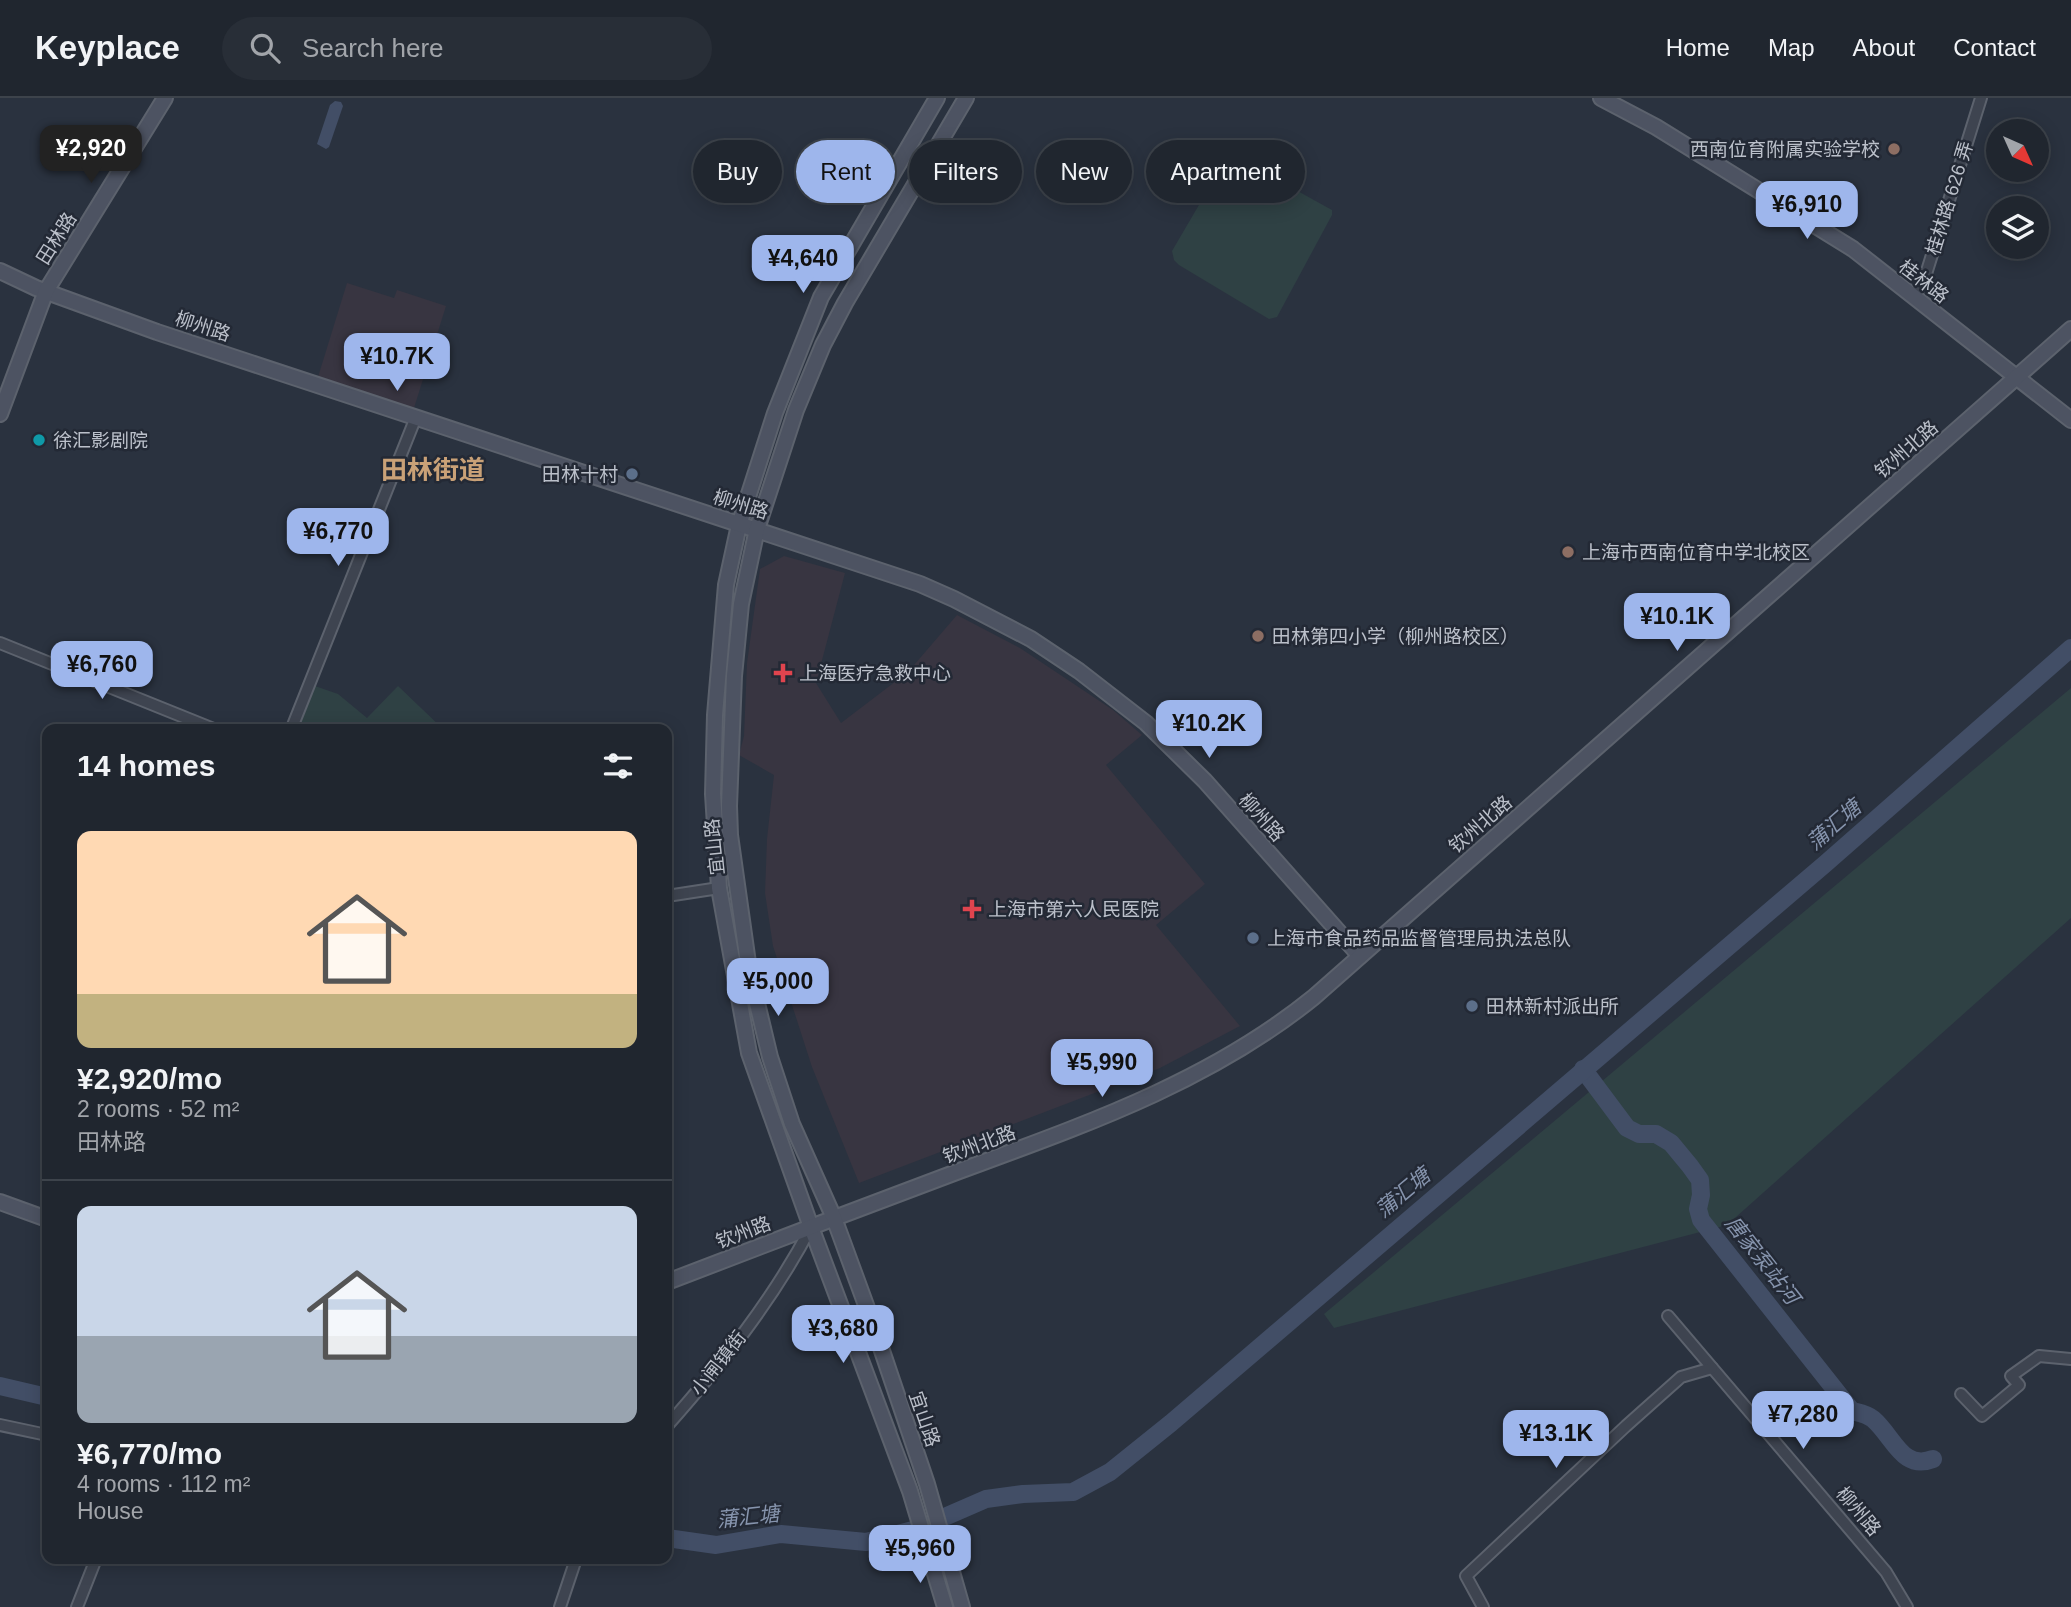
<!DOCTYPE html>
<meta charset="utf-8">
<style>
:root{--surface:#20262f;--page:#282e37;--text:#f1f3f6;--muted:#a2a5aa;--line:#3d434b;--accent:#9eb6ec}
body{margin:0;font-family:Arial,"Noto Sans SC",sans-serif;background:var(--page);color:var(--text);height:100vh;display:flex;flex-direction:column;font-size:26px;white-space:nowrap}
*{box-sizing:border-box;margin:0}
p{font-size:23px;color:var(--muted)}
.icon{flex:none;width:38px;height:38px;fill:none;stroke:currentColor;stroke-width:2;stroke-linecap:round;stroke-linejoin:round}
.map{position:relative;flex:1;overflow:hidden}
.panel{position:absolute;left:42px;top:626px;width:630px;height:840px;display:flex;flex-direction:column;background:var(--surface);border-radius:14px;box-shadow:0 4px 18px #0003,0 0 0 2px var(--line)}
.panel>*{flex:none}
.banner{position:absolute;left:693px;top:42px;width:665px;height:63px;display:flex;gap:14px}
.needle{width:46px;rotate:135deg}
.buttons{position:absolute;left:1986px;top:21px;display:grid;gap:14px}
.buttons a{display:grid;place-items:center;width:63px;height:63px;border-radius:50%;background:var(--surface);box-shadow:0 4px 18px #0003,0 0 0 2px var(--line);font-size:35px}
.price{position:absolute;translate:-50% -60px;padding:0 16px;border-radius:14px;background:var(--accent);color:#111;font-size:23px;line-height:46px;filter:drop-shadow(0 2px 4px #0008)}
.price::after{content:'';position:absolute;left:50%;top:42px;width:21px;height:16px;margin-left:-10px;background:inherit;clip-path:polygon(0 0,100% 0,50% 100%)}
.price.selected{background:#222;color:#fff}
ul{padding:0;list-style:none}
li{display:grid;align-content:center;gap:14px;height:371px;padding:0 35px}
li+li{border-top:2px solid var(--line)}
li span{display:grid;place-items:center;height:217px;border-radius:14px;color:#555}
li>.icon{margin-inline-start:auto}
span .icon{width:126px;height:126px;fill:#fffc;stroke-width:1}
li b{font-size:30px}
h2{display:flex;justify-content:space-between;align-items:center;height:84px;padding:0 35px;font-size:30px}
.pill{padding:0 24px;border-radius:32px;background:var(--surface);box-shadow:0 4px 18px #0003,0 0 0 2px var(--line);font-size:24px;line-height:63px}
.pill.selected{background:var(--accent);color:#111}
header{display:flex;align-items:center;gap:42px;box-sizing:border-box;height:98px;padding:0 35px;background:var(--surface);border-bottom:2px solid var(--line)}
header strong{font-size:33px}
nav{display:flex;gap:38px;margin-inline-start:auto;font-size:24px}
.search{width:490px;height:63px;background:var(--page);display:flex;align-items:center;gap:18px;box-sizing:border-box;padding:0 24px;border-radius:38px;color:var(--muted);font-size:26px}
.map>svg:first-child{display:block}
.medical{fill:#383541}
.green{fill:#2f4144}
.water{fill:#424e66}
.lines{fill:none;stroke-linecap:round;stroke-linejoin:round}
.river{stroke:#424e66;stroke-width:18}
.street-casing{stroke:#5c626d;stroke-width:14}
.secondary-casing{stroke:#5c626d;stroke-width:18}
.street{stroke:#3e4450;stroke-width:10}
.secondary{stroke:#4d5362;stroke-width:14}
.education-dot{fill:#8d6e63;stroke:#232935;stroke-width:2.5}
.culture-dot{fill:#0f9aa8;stroke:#232935;stroke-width:2.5}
.service-dot{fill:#5c6f8a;stroke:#232935;stroke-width:2.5}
.health-dot{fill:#e0444e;stroke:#232935;stroke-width:2.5}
.labels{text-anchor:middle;stroke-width:5;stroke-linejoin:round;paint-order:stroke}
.poi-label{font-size:19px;fill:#bbc0ca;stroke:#232935;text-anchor:start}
.street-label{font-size:19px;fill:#bbc0ca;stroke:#232935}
.water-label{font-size:21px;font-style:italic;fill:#8694ad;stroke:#232935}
.district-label{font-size:26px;font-weight:bold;fill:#c9a177;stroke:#232935}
</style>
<header>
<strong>Keyplace</strong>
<div class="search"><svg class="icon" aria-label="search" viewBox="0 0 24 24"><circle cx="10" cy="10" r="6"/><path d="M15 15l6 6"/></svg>Search here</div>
<nav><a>Home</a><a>Map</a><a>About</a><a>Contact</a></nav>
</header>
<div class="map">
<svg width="2071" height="1509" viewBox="0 0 2071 1509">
<rect width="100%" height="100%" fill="#2a323f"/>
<g class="medical">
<polygon points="347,185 394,200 397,192 446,208 414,310 318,279"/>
<polygon points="784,458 845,475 816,585 841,625 908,574 957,517 1020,550 1113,612 1142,637 1106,667 1205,786 1156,827 1240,928 1160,970 859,1085 812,969 773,848 765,795 767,741 774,677 739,657 744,638 747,565 760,471"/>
</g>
<g class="green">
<polygon points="1234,58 1332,112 1332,117 1277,219 1269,221 1179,167 1174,162 1172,153 1227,59"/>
<polygon points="315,588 338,596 367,620 398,588 444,632 298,632"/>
<polygon points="2071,590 2071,820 1727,1127 1334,1230 1324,1216"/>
</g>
<polygon class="water" points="335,3 341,4 343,8 329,49 326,51 317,46 330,7"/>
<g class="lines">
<g class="river">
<path d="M1583,971L1627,1030L1639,1036H1656L1671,1045L1690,1068L1700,1082L1701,1097L1698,1111L1701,1122L1852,1313C1860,1315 1867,1316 1873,1321C1894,1339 1902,1373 1933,1361"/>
<polyline points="0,1288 47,1299"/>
<polyline points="667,1440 716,1447 781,1436 866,1444 917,1431 986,1401 1023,1396 1073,1394 1110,1374 1171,1325 1825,766 2071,550"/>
</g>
<g class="street-casing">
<g id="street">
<polyline points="1914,199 1926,176 1981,0"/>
<polyline points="0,545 216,632"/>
<polyline points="291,632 416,319"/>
<polyline points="667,798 719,790"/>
<polyline points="1668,1218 1886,1474 1907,1509"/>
<polyline points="1961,1296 1982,1318 2019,1287 2011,1278 2039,1258 2071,1261"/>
<polyline points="0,1327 47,1337"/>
<path d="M667,1328C721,1267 773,1202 811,1129"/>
<polyline points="77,1509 96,1461"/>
<polyline points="560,1509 576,1461"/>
<polyline points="1483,1509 1466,1478 1626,1328 1681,1279 1712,1270"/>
</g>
</g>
<g class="secondary-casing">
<g id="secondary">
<polyline points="937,0 821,199 775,315 739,427 726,487 715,617 713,696 719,790 749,955 811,1129 910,1393 945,1509"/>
<polyline points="1601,0 1656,29 1853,151 2071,322"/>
<polyline points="0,173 36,190 157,234 920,486 954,501 1031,541 1079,573 1146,625 1205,683 1360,858"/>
<polyline points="0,316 46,193 165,0"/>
<polyline points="0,1104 47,1121"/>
<path d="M667,1184C763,1147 858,1111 954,1075C1081,1028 1208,985 1314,899L2071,231"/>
<polyline points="962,1509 927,1386 874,1229 834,1120 792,1026 770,959 749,872 730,737 729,708 734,578 741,506 757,431 796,312 823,247 845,205 966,0"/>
</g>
</g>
<use href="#street" class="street"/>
<use href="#secondary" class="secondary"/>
</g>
<g class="education-dot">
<circle cx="1894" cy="51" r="7"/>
<circle cx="1568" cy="454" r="7"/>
<circle cx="1258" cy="538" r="7"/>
</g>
<circle class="culture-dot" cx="39" cy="342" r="7"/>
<g class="service-dot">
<circle cx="632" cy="376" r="7"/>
<circle cx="1253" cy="840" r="7"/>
<circle cx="1472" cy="908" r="7"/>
</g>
<g class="health-dot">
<path d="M779.5 564.5h7v7h7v7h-7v7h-7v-7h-7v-7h7z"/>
<path d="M968.5 800.5h7v7h7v7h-7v7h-7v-7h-7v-7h7z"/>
</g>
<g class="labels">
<g class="poi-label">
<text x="1880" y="58" text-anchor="end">西南位育附属实验学校</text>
<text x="53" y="349">徐汇影剧院</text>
<text x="618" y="383" text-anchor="end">田林十村</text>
<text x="1582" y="461">上海市西南位育中学北校区</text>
<text x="1272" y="545">田林第四小学（柳州路校区）</text>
<text x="799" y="582">上海医疗急救中心</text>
<text x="988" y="818">上海市第六人民医院</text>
<text x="1267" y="847">上海市食品药品监督管理局执法总队</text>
<text x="1486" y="915">田林新村派出所</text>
</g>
<g class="street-label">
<text transform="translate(1949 100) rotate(-73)" y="7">桂林路 626 弄</text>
<text transform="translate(56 140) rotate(-58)" y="7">田林路</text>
<text transform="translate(1924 183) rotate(38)" y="7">桂林路</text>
<text transform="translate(203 228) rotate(18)" y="7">柳州路</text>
<text transform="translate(1906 351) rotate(-41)" y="7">钦州北路</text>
<text transform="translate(741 406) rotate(17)" y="7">柳州路</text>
<text transform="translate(1262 719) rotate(48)" y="7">柳州路</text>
<text transform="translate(1480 726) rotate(-41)" y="7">钦州北路</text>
<text transform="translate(714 749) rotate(-96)" y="7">宜山路</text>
<text transform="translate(979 1046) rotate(-20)" y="7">钦州北路</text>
<text transform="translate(743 1134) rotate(-21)" y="7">钦州路</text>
<text transform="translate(718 1265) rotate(-52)" y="7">小闸镇街</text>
<text transform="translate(925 1321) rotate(71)" y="7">宜山路</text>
<text transform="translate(1859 1413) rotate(50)" y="7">柳州路</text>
</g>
<g class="water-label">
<text transform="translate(1834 727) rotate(-41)" y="7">蒲汇塘</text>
<text transform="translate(1403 1095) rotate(-40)" y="7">蒲汇塘</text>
<text transform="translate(1762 1162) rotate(52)" y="7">唐家泵站河</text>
<text transform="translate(748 1419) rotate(-6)" y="7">蒲汇塘</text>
</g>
<g class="district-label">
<text x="433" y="381">田林街道</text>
</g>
</g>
</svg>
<div class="buttons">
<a><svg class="needle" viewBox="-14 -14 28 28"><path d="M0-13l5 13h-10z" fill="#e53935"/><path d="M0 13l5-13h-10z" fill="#a2a5aa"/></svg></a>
<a><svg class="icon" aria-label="layers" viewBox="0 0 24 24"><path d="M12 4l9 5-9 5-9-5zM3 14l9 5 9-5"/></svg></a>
</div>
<b class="price selected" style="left:91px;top:87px">¥2,920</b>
<b class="price" style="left:1807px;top:143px">¥6,910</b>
<b class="price" style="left:803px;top:197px">¥4,640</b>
<b class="price" style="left:397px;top:295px">¥10.7K</b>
<b class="price" style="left:338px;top:470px">¥6,770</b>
<b class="price" style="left:1677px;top:555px">¥10.1K</b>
<b class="price" style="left:102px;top:603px">¥6,760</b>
<b class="price" style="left:1209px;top:662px">¥10.2K</b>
<b class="price" style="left:778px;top:920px">¥5,000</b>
<b class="price" style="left:1102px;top:1001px">¥5,990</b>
<b class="price" style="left:843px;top:1267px">¥3,680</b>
<b class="price" style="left:1803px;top:1353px">¥7,280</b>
<b class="price" style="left:1556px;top:1372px">¥13.1K</b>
<b class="price" style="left:920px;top:1487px">¥5,960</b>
<div class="banner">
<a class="pill">Buy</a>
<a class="pill selected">Rent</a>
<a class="pill">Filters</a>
<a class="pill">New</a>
<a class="pill">Apartment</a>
</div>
<section class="panel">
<h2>14 homes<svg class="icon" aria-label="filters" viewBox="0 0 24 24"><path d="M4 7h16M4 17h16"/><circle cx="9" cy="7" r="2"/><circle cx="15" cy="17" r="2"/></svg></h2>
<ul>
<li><span style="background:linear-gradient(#ffd9b3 75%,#c2b280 0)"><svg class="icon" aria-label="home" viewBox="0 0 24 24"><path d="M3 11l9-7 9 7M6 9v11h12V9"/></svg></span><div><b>¥2,920/mo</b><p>2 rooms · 52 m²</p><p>田林路</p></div></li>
<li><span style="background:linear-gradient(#c9d6e8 60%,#9aa5b1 0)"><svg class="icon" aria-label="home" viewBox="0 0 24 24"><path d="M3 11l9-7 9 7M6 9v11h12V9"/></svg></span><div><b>¥6,770/mo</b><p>4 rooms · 112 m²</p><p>House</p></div></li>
</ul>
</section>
</div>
